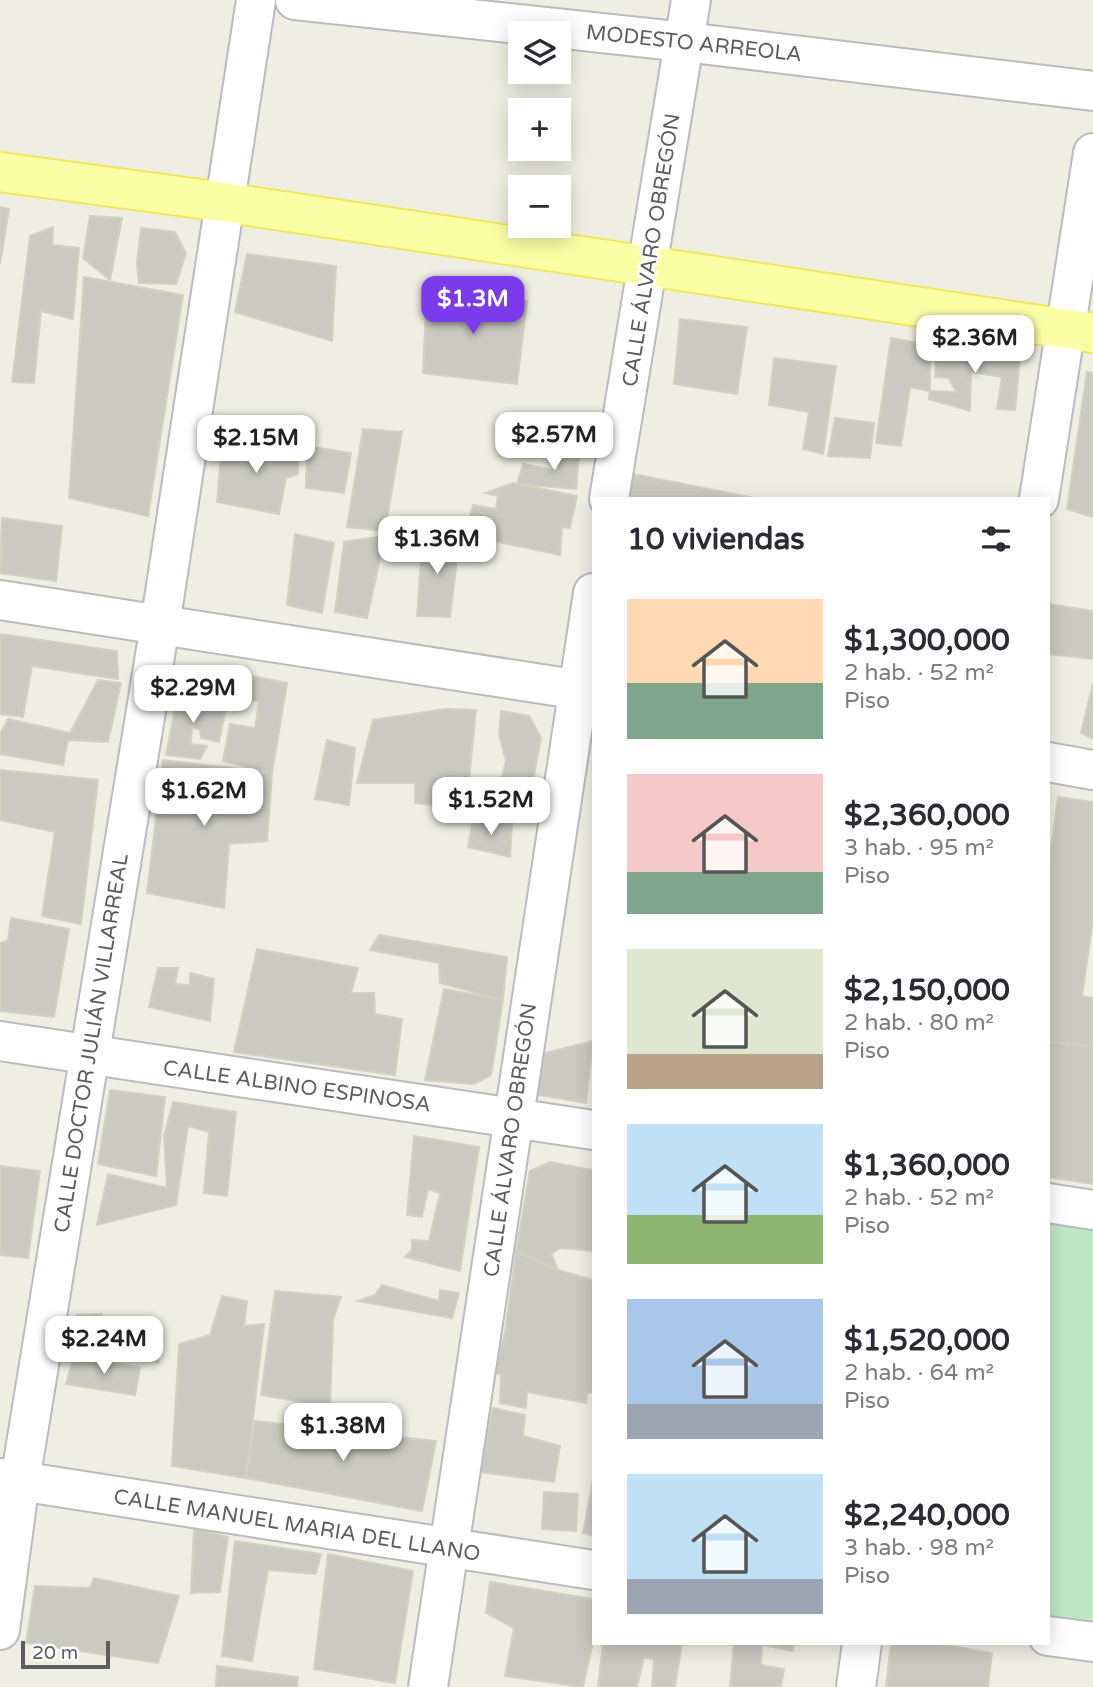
<!DOCTYPE html>
<html lang="es">
<meta charset="utf-8">
<style>
:root{--surface:#fff;--page:#f7f7f7;--text:#2b2b33;--muted:#7c7c81;--accent:#7c3aed}
body{margin:0;font-family:"Varela Round",sans-serif;background:var(--page);color:var(--text);height:100vh;display:flex;flex-direction:column;font-size:26px;white-space:nowrap}
*{box-sizing:border-box;margin:0}
p{font-size:23px;color:var(--muted)}
.icon{flex:none;width:38px;height:38px;fill:none;stroke:currentColor;stroke-width:2;stroke-linecap:round;stroke-linejoin:round}
.map{position:relative;flex:1;overflow:hidden}
.sheet{position:absolute;left:592px;top:497px;width:458px;height:1148px;display:flex;flex-direction:column;background:var(--surface);border-radius:0px;box-shadow:0 4px 18px #0003}
.sheet>*{flex:none}
.fabs{position:absolute;left:508px;top:21px;display:grid;gap:14px}
.fabs a{display:grid;place-items:center;width:63px;height:63px;border-radius:0px;background:var(--surface);box-shadow:0 4px 18px #0003;font-size:35px}
.scale{position:absolute;left:21px;bottom:18px;width:89px;box-sizing:border-box;padding-left:7px;border:4px solid #5b5d63;border-top:0;font-size:19px;line-height:24px;white-space:nowrap;color:#5b5d63;-webkit-text-stroke:5px #fff;paint-order:stroke}
.price{position:absolute;translate:-50% -60px;padding:0 16px;border-radius:14px;background:#fff;color:#222;font-size:23px;line-height:46px;filter:drop-shadow(0 2px 4px #0008)}
.price::after{content:'';position:absolute;left:50%;top:42px;width:21px;height:16px;margin-left:-10px;background:inherit;clip-path:polygon(0 0,100% 0,50% 100%)}
.price.active{background:var(--accent);color:#fff}
ul{padding:0;list-style:none}
li{display:flex;align-items:center;gap:21px;height:175px;padding:0 35px}
li span{display:grid;place-items:center;flex:none;width:196px;height:140px;border-radius:0px;color:#555}
li>.icon{margin-inline-start:auto}
span .icon{width:84px;height:84px;fill:#fffc;stroke-width:1}
li b{font-size:30px}
h2{display:flex;justify-content:space-between;align-items:center;height:84px;padding:0 35px;font-size:30px}
.map>svg:first-child{display:block}
.green{fill:#bfe6c7}
.building{fill:#cacac2;stroke:#d2d1c1;stroke-width:2}
.lines{fill:none;stroke-linecap:round;stroke-linejoin:round}
.minor-casing{stroke:#babbc1;stroke-width:42}
.major-casing{stroke:#f1e858;stroke-width:42}
.minor{stroke:#fff;stroke-width:38}
.major{stroke:#faffa6;stroke-width:38}
.labels{text-anchor:middle;stroke-width:6;stroke-linejoin:round;paint-order:stroke}
.street-label{font-size:21px;fill:#5b5d63;stroke:#fff}
</style>
<div class="map">
<svg width="1093" height="1687" viewBox="0 0 1093 1687">
<rect width="100%" height="100%" fill="#eeeee3"/>
<polygon class="green" points="1048,1203 1093,1210 1093,1642 1048,1635"/>
<g class="building">
<polygon points="0,207 9,209 0,264"/>
<polygon points="90,216 122,218 110,280 83,258"/>
<polygon points="53,227 52,245 79,248 73,319 41,311 34,383 12,382 30,236"/>
<polygon points="141,228 175,232 186,253 176,284 139,283 137,263"/>
<polygon points="247,254 336,266 332,341 235,312"/>
<polygon points="84,277 183,295 148,516 69,498"/>
<polygon points="427,288 527,301 517,384 423,373"/>
<polygon points="680,319 747,327 737,394 674,384"/>
<polygon points="891,338 930,345 930,391 910,387 901,446 876,443"/>
<polygon points="937,344 1020,357 1015,410 997,409 1002,377 971,372 970,411 929,399 930,391 956,392 949,378 935,377"/>
<polygon points="774,358 836,366 823,454 803,449 809,412 769,405"/>
<polygon points="1087,372 1093,373 1093,517 1067,509"/>
<polygon points="835,418 874,423 870,458 828,456"/>
<polygon points="363,429 402,432 385,531 347,527"/>
<polygon points="222,443 298,448 298,474 286,478 279,514 217,502"/>
<polygon points="562,444 580,448 576,489 517,484 523,464 558,471"/>
<polygon points="307,446 351,453 344,493 306,488"/>
<polygon points="633,474 759,499 629,499"/>
<polygon points="513,483 577,496 570,528 562,527 560,555 489,540 489,529 480,526 479,540 464,540 473,505 496,509 498,496 485,493"/>
<polygon points="2,518 62,526 56,581 0,573"/>
<polygon points="423,532 459,543 450,617 417,616"/>
<polygon points="295,534 334,543 322,613 287,605"/>
<polygon points="385,536 367,618 335,612 344,542"/>
<polygon points="1048,604 1093,611 1093,659 1048,654"/>
<polygon points="0,634 117,651 118,679 32,666 23,717 0,714"/>
<polygon points="204,666 287,683 272,773 223,761 230,724 255,728 259,701 203,694"/>
<polygon points="98,680 121,683 108,742 68,740 63,765 0,754 0,734 8,719 70,733"/>
<polygon points="194,683 198,705 225,712 219,742 201,738 200,730 192,727 191,744 207,746 200,759 166,755 179,689"/>
<polygon points="1093,683 1093,739 1081,733"/>
<polygon points="446,709 476,710 466,810 415,803 415,783 357,783 373,720"/>
<polygon points="501,711 529,716 541,738 528,807 473,797 482,781 501,781 506,761 499,734"/>
<polygon points="327,740 355,748 349,805 315,799"/>
<polygon points="163,760 272,773 267,841 229,844 224,908 147,893"/>
<polygon points="0,770 98,780 81,924 42,916 55,832 0,820"/>
<polygon points="1058,797 1093,802 1093,919 1082,996 1093,998 1093,1047 1048,1041 1048,870"/>
<polygon points="473,819 512,824 510,857 468,847"/>
<polygon points="11,918 69,929 54,1017 0,1011 0,943 8,941"/>
<polygon points="379,935 507,957 503,1000 440,983 439,963 370,950"/>
<polygon points="257,949 358,968 351,993 374,993 375,1014 402,1019 395,1075 234,1052"/>
<polygon points="158,968 178,968 175,984 190,985 190,973 214,979 210,1021 149,1007"/>
<polygon points="444,989 503,1000 491,1075 474,1084 425,1080"/>
<polygon points="593,1041 586,1103 538,1095 541,1054"/>
<polygon points="1048,1041 1093,1047 1093,1184 1048,1177"/>
<polygon points="110,1090 165,1097 156,1176 98,1164"/>
<polygon points="173,1102 236,1112 227,1196 204,1193 209,1132 188,1126 176,1205 97,1225 108,1174 167,1188 164,1136"/>
<polygon points="414,1136 479,1147 460,1271 405,1257 412,1250 412,1240 429,1241 440,1193 428,1189 422,1217 407,1215"/>
<polygon points="550,1162 593,1170 593,1251 560,1248 551,1254 558,1270 516,1252 530,1171"/>
<polygon points="0,1166 40,1171 28,1258 0,1255"/>
<polygon points="516,1252 558,1270 593,1280 593,1392 587,1393 586,1403 527,1392 526,1408 500,1403 501,1374 494,1374 505,1333"/>
<polygon points="382,1285 439,1301 440,1290 459,1293 452,1318 358,1301 375,1295"/>
<polygon points="275,1291 341,1297 333,1320 330,1407 261,1395"/>
<polygon points="222,1296 247,1301 244,1326 264,1324 246,1478 172,1466 179,1344 210,1335"/>
<polygon points="102,1314 102,1332 122,1334 158,1362 70,1351 77,1315"/>
<polygon points="131,1328 150,1332 147,1348 159,1349 158,1362 130,1336"/>
<polygon points="73,1358 140,1367 135,1395 66,1384"/>
<polygon points="493,1408 525,1415 523,1436 560,1446 554,1482 480,1472"/>
<polygon points="255,1421 436,1441 422,1511 246,1478"/>
<polygon points="593,1480 593,1536 583,1533"/>
<polygon points="544,1492 578,1494 576,1531 542,1529"/>
<polygon points="194,1528 228,1537 220,1592 191,1593"/>
<polygon points="235,1541 321,1554 316,1574 268,1570 252,1661 222,1656"/>
<polygon points="328,1554 413,1571 395,1683 314,1669"/>
<polygon points="94,1578 179,1596 158,1663 26,1643 35,1586 90,1588"/>
<polygon points="490,1582 593,1599 593,1643 583,1687 505,1676 514,1628 486,1613"/>
<polygon points="603,1643 682,1643 675,1687 652,1687 654,1660 644,1657 637,1687 598,1687"/>
<polygon points="734,1643 794,1643 793,1651 762,1645 761,1665 784,1669 781,1687 730,1687"/>
<polygon points="891,1643 933,1643 992,1653 988,1687 886,1687"/>
<polygon points="217,1666 298,1677 297,1687 216,1687"/>
</g>
<g class="lines">
<g class="minor-casing">
<g id="minor">
<polyline points="295,0 685,42 1093,91"/>
<polyline points="609,499 691,0"/>
<polyline points="1039,499 1093,153"/>
<polyline points="0,600 593,692"/>
<polyline points="1048,762 1093,770"/>
<polyline points="0,1041 593,1130"/>
<polyline points="1048,1203 1093,1210"/>
<polyline points="0,1478 593,1570"/>
<polyline points="0,1630 20,1481 160,625 256,0"/>
<polyline points="1048,1636 1093,1642"/>
<polyline points="428,1687 593,593"/>
<polyline points="856,1687 862,1643"/>
</g>
</g>
<g class="major-casing">
<polyline id="major" points="0,172 223,202 1093,333"/>
</g>
<use href="#minor" class="minor"/>
<use href="#major" class="major"/>
</g>
<g class="labels">
<g class="street-label">
<text transform="translate(694 43) rotate(6)" y="7">MODESTO ARREOLA</text>
<text transform="translate(651 250) rotate(-81)" y="7">CALLE ÁLVARO OBREGÓN</text>
<text transform="translate(91 1043) rotate(-81)" y="7">CALLE DOCTOR JULIÁN VILLARREAL</text>
<text transform="translate(297 1086) rotate(8)" y="7">CALLE ALBINO ESPINOSA</text>
<text transform="translate(510 1140) rotate(-82)" y="7">CALLE ÁLVARO OBREGÓN</text>
<text transform="translate(297 1525) rotate(9)" y="7">CALLE MANUEL MARIA DEL LLANO</text>
</g>
</g>
</svg>
<div class="fabs">
<a><svg class="icon" aria-label="layers" viewBox="0 0 24 24"><path d="M12 4l9 5-9 5-9-5zM3 14l9 5 9-5"/></svg></a>
<a>+</a>
<a>−</a>
</div>
<div class="scale">20 m</div>
<b class="price active" style="left:473px;top:336px">$1.3M</b>
<b class="price" style="left:975px;top:375px">$2.36M</b>
<b class="price" style="left:554px;top:472px">$2.57M</b>
<b class="price" style="left:256px;top:475px">$2.15M</b>
<b class="price" style="left:437px;top:576px">$1.36M</b>
<b class="price" style="left:193px;top:725px">$2.29M</b>
<b class="price" style="left:204px;top:828px">$1.62M</b>
<b class="price" style="left:491px;top:837px">$1.52M</b>
<b class="price" style="left:104px;top:1376px">$2.24M</b>
<b class="price" style="left:343px;top:1463px">$1.38M</b>
<section class="sheet">
<h2>10 viviendas<svg class="icon" aria-label="filters" viewBox="0 0 24 24"><path d="M4 7h16M4 17h16"/><circle cx="9" cy="7" r="2"/><circle cx="15" cy="17" r="2"/></svg></h2>
<ul>
<li><span style="background:linear-gradient(#ffd9b3 60%,#7fa58c 0)"><svg class="icon" aria-label="home" viewBox="0 0 24 24"><path d="M3 11l9-7 9 7M6 9v11h12V9"/></svg></span><div><b>$1,300,000</b><p>2 hab. · 52 m²</p><p>Piso</p></div></li>
<li><span style="background:linear-gradient(#f6c9c9 70%,#7fa58c 0)"><svg class="icon" aria-label="home" viewBox="0 0 24 24"><path d="M3 11l9-7 9 7M6 9v11h12V9"/></svg></span><div><b>$2,360,000</b><p>3 hab. · 95 m²</p><p>Piso</p></div></li>
<li><span style="background:linear-gradient(#dfe7d0 75%,#b9a48a 0)"><svg class="icon" aria-label="home" viewBox="0 0 24 24"><path d="M3 11l9-7 9 7M6 9v11h12V9"/></svg></span><div><b>$2,150,000</b><p>2 hab. · 80 m²</p><p>Piso</p></div></li>
<li><span style="background:linear-gradient(#bfe0f5 65%,#8fb573 0)"><svg class="icon" aria-label="home" viewBox="0 0 24 24"><path d="M3 11l9-7 9 7M6 9v11h12V9"/></svg></span><div><b>$1,360,000</b><p>2 hab. · 52 m²</p><p>Piso</p></div></li>
<li><span style="background:linear-gradient(#a9c7e8 75%,#9aa5b1 0)"><svg class="icon" aria-label="home" viewBox="0 0 24 24"><path d="M3 11l9-7 9 7M6 9v11h12V9"/></svg></span><div><b>$1,520,000</b><p>2 hab. · 64 m²</p><p>Piso</p></div></li>
<li><span style="background:linear-gradient(#bfe0f5 75%,#9aa5b1 0)"><svg class="icon" aria-label="home" viewBox="0 0 24 24"><path d="M3 11l9-7 9 7M6 9v11h12V9"/></svg></span><div><b>$2,240,000</b><p>3 hab. · 98 m²</p><p>Piso</p></div></li>
</ul>
</section>
</div>
